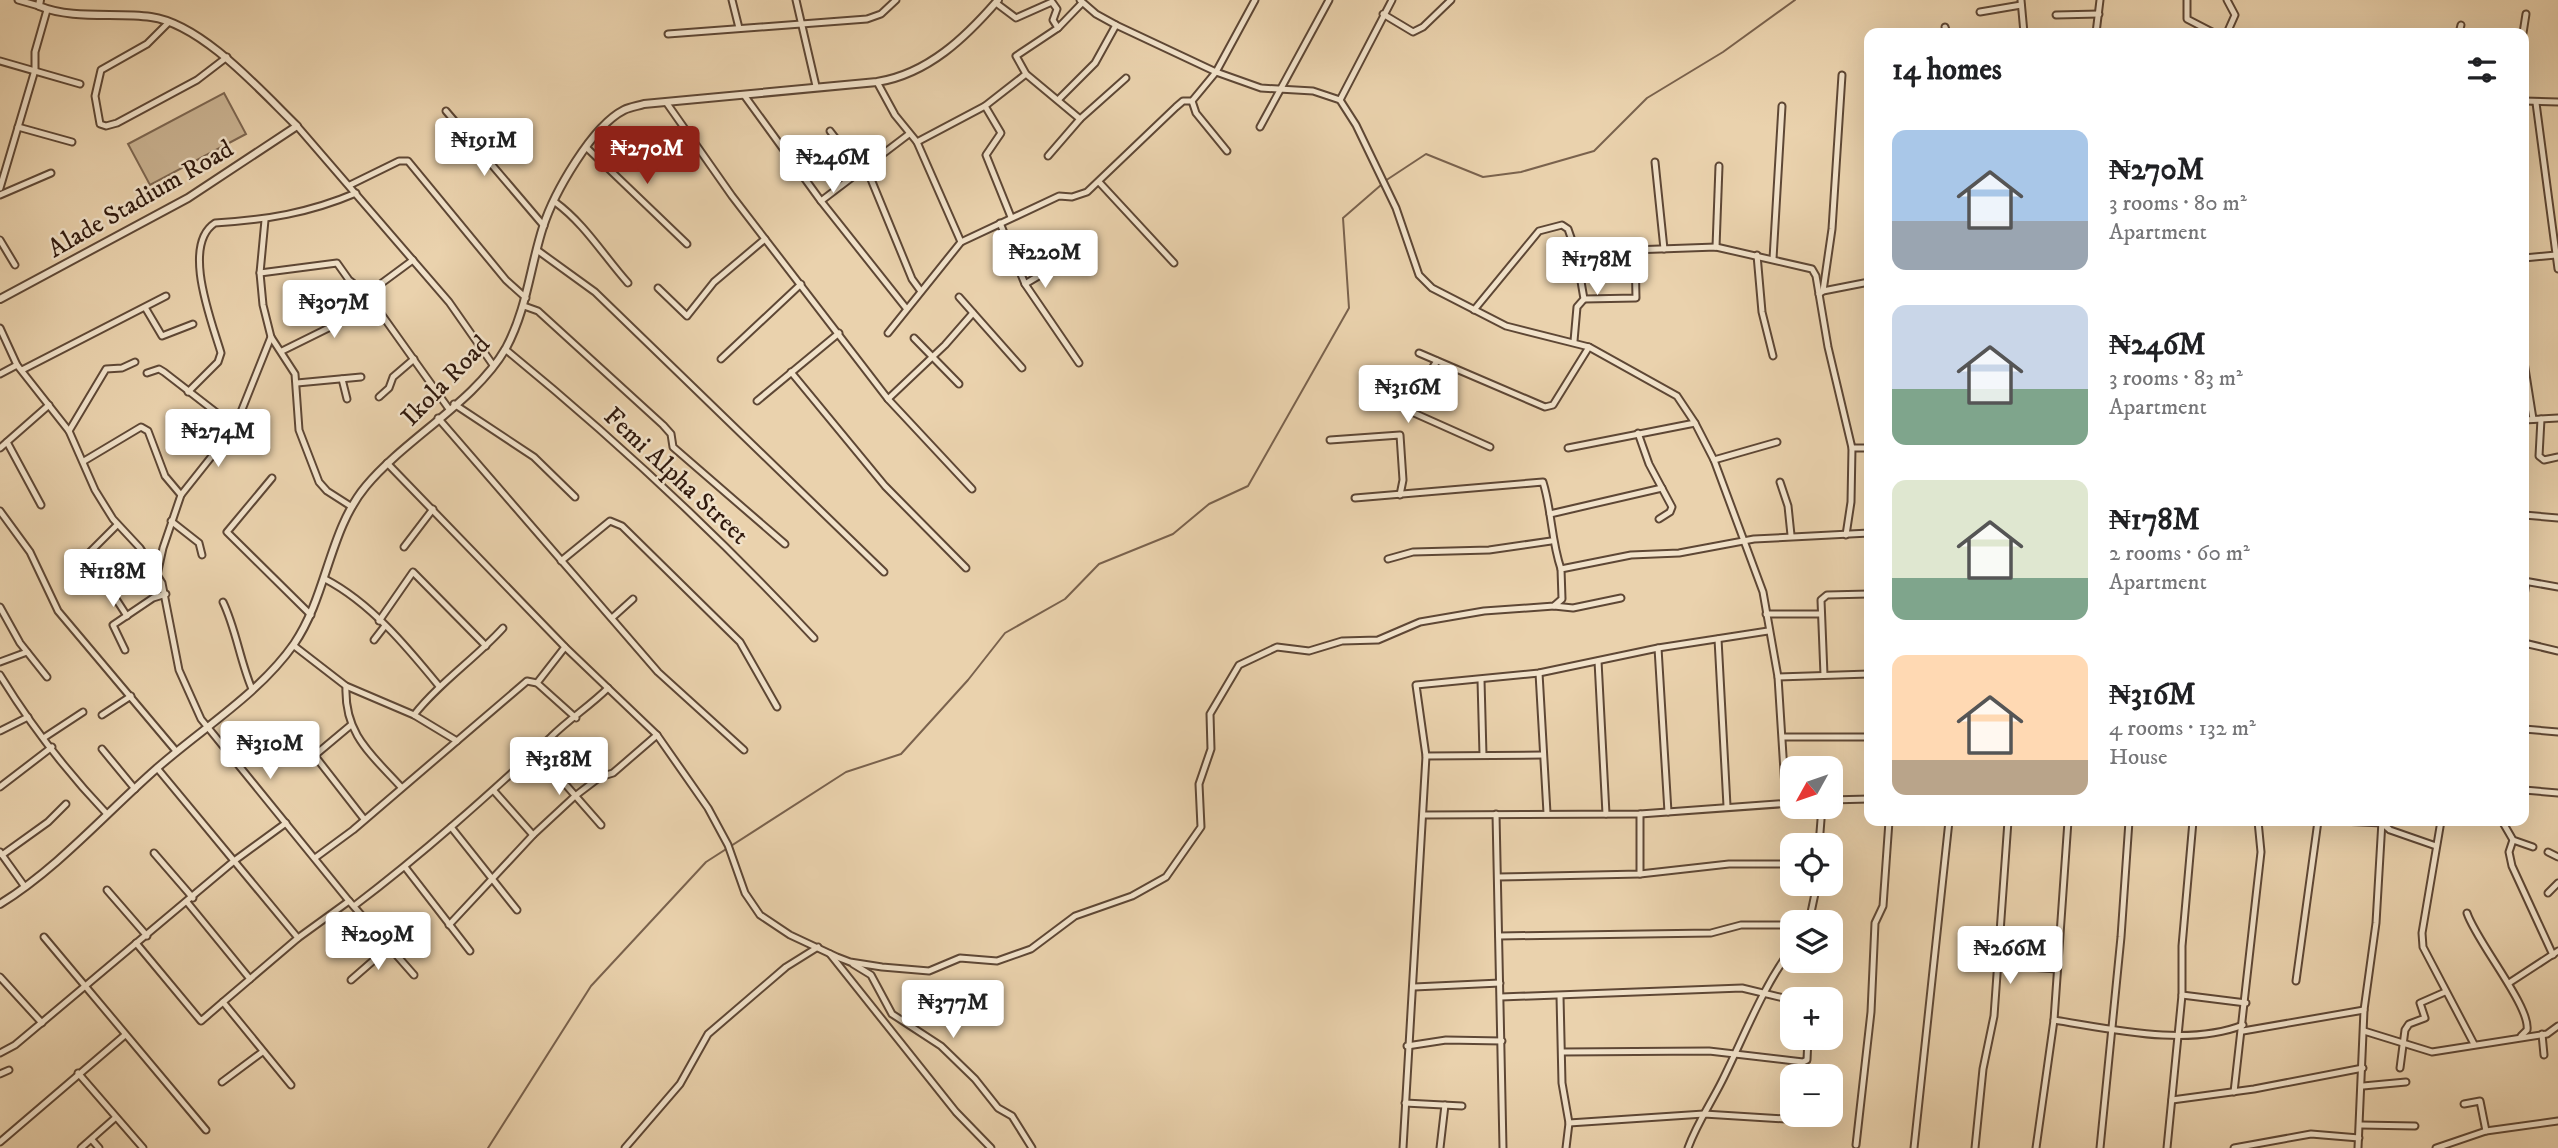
<!DOCTYPE html>
<meta charset="utf-8">
<style>
:root{--surface:#fff;--page:#f6f6f6;--text:#202124;--muted:#757577;--accent:#8f2418}
body{margin:0;font-family:"IM FELL DW Pica",serif;background:var(--page);color:var(--text);height:100vh;display:flex;flex-direction:column;font-size:26px;white-space:nowrap}
*{box-sizing:border-box;margin:0}
p{font-size:23px;color:var(--muted)}
.icon{flex:none;width:38px;height:38px;fill:none;stroke:currentColor;stroke-width:2;stroke-linecap:round;stroke-linejoin:round}
.map{position:relative;flex:1;overflow:hidden}
.drawer{position:absolute;left:1864px;top:28px;width:665px;height:798px;display:flex;flex-direction:column;background:var(--surface);border-radius:14px;box-shadow:0 7px 28px #0002}
.drawer>*{flex:none}
.needle{width:46px;rotate:230deg}
.controls{position:absolute;left:1780px;top:756px;display:grid;gap:14px}
.controls a{display:grid;place-items:center;width:63px;height:63px;border-radius:14px;background:var(--surface);box-shadow:0 7px 28px #0002;font-size:35px}
.price{position:absolute;translate:-50% -60px;padding:0 16px;border-radius:7px;background:#fff;color:#222;font-size:23px;line-height:46px;filter:drop-shadow(0 2px 4px #0008)}
.price::after{content:'';position:absolute;left:50%;top:42px;width:21px;height:16px;margin-left:-10px;background:inherit;clip-path:polygon(0 0,100% 0,50% 100%)}
.price.current{background:var(--accent);color:#fff}
ul{padding:0;list-style:none}
li{display:flex;align-items:center;gap:21px;height:175px;padding:0 28px}
li span{display:grid;place-items:center;flex:none;width:196px;height:140px;border-radius:14px;color:#555}
li>.icon{margin-inline-start:auto}
span .icon{width:84px;height:84px;fill:#fffc;stroke-width:1}
li b{font-size:30px}
h2{display:flex;justify-content:space-between;align-items:center;height:84px;padding:0 28px;font-size:30px}
.map>svg:first-child{display:block}
.green{fill:#cab392;stroke:#7d6650;stroke-width:2}
.lines{fill:none;stroke-linecap:round;stroke-linejoin:round}
.stream{stroke:#7a624d;stroke-width:2}
.minor-casing{stroke:#5e4735;stroke-width:9}
.tertiary-casing{stroke:#5e4735;stroke-width:10}
.minor{stroke:#f1e2ca;stroke-width:5}
.tertiary{stroke:#f1e2ca;stroke-width:6}
.labels{text-anchor:middle;stroke-width:5;stroke-linejoin:round;paint-order:stroke}
.street-label{font-size:26px;fill:#30190d;stroke:#f1e2ca}
</style>
<div class="map">
<svg width="2558" height="1148" viewBox="0 0 2558 1148">
<rect width="100%" height="100%" fill="#ead2ad"/>
<filter id="stains"><feTurbulence type="fractalNoise" baseFrequency=".00286" numOctaves="4"/><feColorMatrix values="0 0 0 0 .2 0 0 0 0 .09 0 0 0 0 .02 0 0 0 .5 -.17"/></filter>
<radialGradient id="worn" r=".72"><stop offset=".6" stop-color="#630" stop-opacity="0"/><stop offset="1" stop-color="#630" stop-opacity=".3"/></radialGradient>
<polygon class="green" points="224,93 246,134 150,185 128,144"/>
<g class="lines">
<g class="stream">
<polyline points="1385,181 1426,154 1483,177 1521,172 1594,151 1647,98 1723,52 1795,0"/>
<polyline points="488,1148 591,986 706,862 846,772 901,754 968,680 1005,633 1065,599 1099,564 1173,534 1209,504 1248,486 1349,308 1343,218 1381,185"/>
</g>
<g class="minor-casing">
<g id="minor">
<polyline points="18,0 39,6"/>
<polyline points="732,0 739,28"/>
<polyline points="796,0 816,86"/>
<polyline points="1080,0 1096,14 1116,25 1216,72 1261,88 1313,91 1340,100 1356,125 1396,208 1419,275 1432,288 1506,326 1589,347 1677,396 1695,423 1714,460 1763,592 1778,677 1786,803"/>
<polyline points="2021,0 2024,33"/>
<polyline points="2187,0 2187,19 2214,33"/>
<polyline points="996,3 1016,18 1052,2 1057,9 1053,20 1058,28"/>
<polyline points="1980,12 2021,5"/>
<polyline points="1383,14 1413,32 1423,27 1451,0"/>
<polyline points="2056,15 2099,14"/>
<polyline points="169,22 147,44 101,70 95,96 100,124 106,126 117,123 197,80 227,57"/>
<polyline points="1945,27 1947,33"/>
<polyline points="2096,33 2100,0"/>
<polyline points="2227,33 2235,15 2227,0"/>
<polyline points="2459,33 2461,25"/>
<polyline points="2523,33 2526,14"/>
<polyline points="668,34 867,19 881,14 896,0"/>
<polyline points="0,61 80,84"/>
<polyline points="877,82 895,115 917,142 961,242"/>
<polyline points="744,95 821,201 906,308"/>
<polyline points="1059,99 1095,63 1116,25"/>
<polyline points="1340,100 1392,0"/>
<polyline points="1192,101 1196,113 1227,151"/>
<polyline points="2524,101 2558,102"/>
<polyline points="666,102 732,196 888,399 972,489"/>
<polyline points="2536,103 2558,269"/>
<polyline points="985,106 1001,133 986,155 1011,217"/>
<polyline points="446,111 544,226"/>
<polyline points="1080,119 1026,74 1016,56 1058,28 1082,3"/>
<polyline points="297,126 449,302 493,365"/>
<polyline points="18,127 72,142"/>
<polyline points="1260,127 1329,0"/>
<polyline points="830,131 861,171"/>
<polyline points="917,142 985,106 1026,74"/>
<polyline points="587,148 687,244"/>
<polyline points="1048,156 1080,119 1126,78"/>
<polyline points="1655,162 1664,249"/>
<polyline points="866,167 912,279 920,290"/>
<polyline points="1099,182 1174,263"/>
<polyline points="350,185 399,161 408,161 506,280 526,298"/>
<polyline points="0,188 35,70 35,52 47,10"/>
<polyline points="0,195 51,173"/>
<polyline points="821,201 909,134"/>
<path d="M555,202C585,224 603,255 628,283"/>
<polyline points="1000,223 1025,284 1079,363"/>
<polyline points="0,240 15,265"/>
<polyline points="1716,247 1719,166"/>
<polyline points="537,250 595,292 884,572"/>
<polyline points="1757,255 1762,312 1773,356"/>
<polyline points="2524,258 2556,255"/>
<polyline points="1773,259 1782,106"/>
<polyline points="260,273 337,263 349,280 367,294 449,409"/>
<polyline points="1025,284 1086,248"/>
<polyline points="658,288 687,316 714,282 765,239"/>
<polyline points="1823,291 1869,282"/>
<polyline points="367,294 413,260"/>
<polyline points="1819,294 1823,291 1832,229 1842,75"/>
<polyline points="959,297 1022,368"/>
<polyline points="1584,299 1636,298 1635,250"/>
<polyline points="524,306 538,311 663,425 671,434 673,447 785,544"/>
<polyline points="146,309 162,336 193,324"/>
<polyline points="1474,310 1539,231 1562,225 1568,229 1576,252 1716,247 1812,269 1816,276 1828,347 1852,448 1851,502 1846,535"/>
<polyline points="0,328 17,365 69,431 95,490 113,519 140,548 162,583 179,670 201,719 349,901 414,975"/>
<polyline points="888,333 961,242 1059,196 1072,197 1087,192 1176,107 1183,101 1192,101 1216,72 1255,0"/>
<polyline points="271,337 295,374 299,430 319,482 327,491 352,507"/>
<polyline points="914,338 959,384"/>
<polyline points="1574,341 1577,307 1584,299 1576,252"/>
<path d="M505,349C614,438 718,535 814,638"/>
<polyline points="282,351 375,305"/>
<polyline points="1419,353 1545,407 1553,405 1589,347"/>
<polyline points="721,359 801,284"/>
<polyline points="1437,361 1405,409 1490,447"/>
<polyline points="2524,362 2533,419"/>
<polyline points="22,370 166,296"/>
<polyline points="791,372 885,486 966,568"/>
<polyline points="147,373 159,369 164,372 235,427"/>
<polyline points="0,374 17,365"/>
<polyline points="342,379 347,399"/>
<polyline points="297,383 361,377"/>
<path d="M188,392L218,362L221,353C212,322 181,245 215,223C266,220 309,213 356,193"/>
<polyline points="379,397 389,388 393,377 414,359"/>
<polyline points="888,399 945,345 973,313"/>
<polyline points="757,401 839,333"/>
<polyline points="454,404 534,457 575,497"/>
<polyline points="438,418 658,672 744,750"/>
<polyline points="2541,419 2539,456 2544,460 2558,457"/>
<polyline points="2524,420 2558,418"/>
<polyline points="69,431 106,369 122,368 135,362"/>
<polyline points="1638,433 1649,464 1672,507 1670,512 1659,519"/>
<polyline points="1330,440 1400,435 1403,480 1400,495"/>
<polyline points="7,442 41,505"/>
<polyline points="0,448 49,405"/>
<polyline points="1568,448 1695,423"/>
<polyline points="1852,448 1869,448"/>
<polyline points="1714,460 1777,442"/>
<polyline points="84,461 141,427 148,431 165,476 181,495 163,548 157,575"/>
<polyline points="387,463 565,647 657,735 708,808 728,845 745,893 760,915 790,935 837,957 850,962 882,967 929,971 960,958 997,961 1031,949 1075,916 1132,896 1166,877 1201,827 1199,784 1211,749 1210,714 1239,665 1277,647 1309,651 1342,641 1378,640 1420,622 1484,611 1554,606 1562,599 1561,569 1631,555 1679,553 1754,539 1869,533"/>
<polyline points="272,478 227,532 311,615"/>
<polyline points="1780,482 1788,506 1791,535"/>
<polyline points="181,495 235,427 271,337 263,305 260,273 265,220"/>
<path d="M1355,498L1543,482C1552,511 1551,540 1561,569"/>
<polyline points="0,511 30,552 58,611 176,751"/>
<polyline points="1550,514 1662,488"/>
<polyline points="2524,515 2558,518"/>
<polyline points="171,521 199,543 202,555"/>
<polyline points="404,547 433,509"/>
<polyline points="1388,559 1413,552 1489,550 1551,541"/>
<polyline points="561,561 610,521 622,526 740,642 777,707"/>
<polyline points="93,575 86,556 117,525"/>
<path d="M325,579C371,603 407,647 439,686"/>
<polyline points="2524,581 2558,587"/>
<polyline points="105,582 127,616"/>
<polyline points="2524,596 2526,582"/>
<path d="M223,602C236,629 240,661 252,689"/>
<polyline points="1554,606 1573,608 1621,598"/>
<polyline points="0,607 20,643 47,677"/>
<polyline points="1766,614 1820,614"/>
<polyline points="612,618 633,599"/>
<polyline points="379,621 413,572 486,646"/>
<polyline points="1718,639 1727,806"/>
<polyline points="374,640 384,627"/>
<polyline points="2524,643 2558,651"/>
<polyline points="293,645 346,686 414,715 457,741"/>
<polyline points="1658,648 1668,812"/>
<polyline points="125,650 113,625 153,598 166,594"/>
<polyline points="1598,661 1606,814"/>
<polyline points="0,662 27,652"/>
<polyline points="1539,673 1547,813"/>
<path d="M0,675C30,724 67,772 107,814"/>
<polyline points="1824,675 1821,600 1827,595 1869,594"/>
<polyline points="1778,677 1869,674"/>
<polyline points="1481,680 1483,755"/>
<polyline points="537,683 565,647"/>
<path d="M346,686C344,734 371,754 401,787"/>
<polyline points="102,715 131,696"/>
<path d="M414,715C440,682 475,659 503,628"/>
<polyline points="294,729 364,819"/>
<polyline points="2524,729 2558,732"/>
<polyline points="0,731 28,717"/>
<polyline points="45,737 83,712"/>
<polyline points="1783,737 1869,737"/>
<polyline points="102,749 135,789"/>
<polyline points="537,752 601,825"/>
<polyline points="314,756 351,725"/>
<polyline points="1426,756 1543,755"/>
<polyline points="157,768 298,938"/>
<polyline points="0,787 52,747"/>
<polyline points="2524,790 2558,793"/>
<polyline points="494,791 533,835"/>
<polyline points="1830,800 1869,799"/>
<polyline points="1496,814 1503,1148"/>
<polyline points="1640,814 1640,874"/>
<polyline points="1424,815 1640,814 1792,803"/>
<polyline points="2341,821 2382,823 2390,830 2436,846"/>
<polyline points="2441,821 2422,933 2423,947 2474,1044"/>
<polyline points="2502,821 2513,840 2533,847"/>
<polyline points="451,827 517,910"/>
<polyline points="2513,840 2509,852 2512,866 2553,955"/>
<polyline points="1819,845 1822,807"/>
<polyline points="0,852 25,887"/>
<polyline points="2548,852 2558,857"/>
<polyline points="154,853 193,898"/>
<polyline points="2,855 48,822 66,804"/>
<polyline points="315,858 353,830 527,681 537,683 576,718"/>
<polyline points="405,867 470,951"/>
<polyline points="1498,877 1640,874 1729,864 1792,864"/>
<polyline points="107,890 147,936"/>
<polyline points="2548,893 2558,883"/>
<polyline points="187,902 250,979"/>
<path d="M354,906C424,853 487,796 551,737C569,719 590,706 608,688"/>
<path d="M2467,913C2476,941 2531,1007 2527,1030L2521,1036"/>
<polyline points="1809,922 1817,884"/>
<polyline points="449,925 533,835 575,796 600,777 613,773 657,735"/>
<polyline points="1499,936 1711,933 1741,925 1792,925"/>
<polyline points="44,937 206,1130"/>
<polyline points="136,943 201,1021 223,1002"/>
<polyline points="830,954 956,1112 991,1148"/>
<polyline points="853,964 871,975 892,1014 941,1046 975,1079 998,1108 1012,1116 1032,1148"/>
<polyline points="1998,965 2057,969"/>
<polyline points="0,977 42,1023"/>
<polyline points="351,980 390,946"/>
<polyline points="2296,981 2318,821"/>
<polyline points="2509,983 2558,951"/>
<polyline points="1414,987 1500,983"/>
<polyline points="2182,995 2246,1003"/>
<polyline points="1560,996 1562,1083 1569,1123 1566,1148"/>
<polyline points="1501,997 1742,988 1792,1000"/>
<path d="M2054,1020C2111,1029 2188,1047 2243,1025"/>
<polyline points="2243,1031 2364,1010"/>
<polyline points="2364,1031 2432,1052 2547,1034 2558,1026"/>
<polyline points="2542,1034 2544,1055"/>
<polyline points="1407,1046 1446,1040 1502,1041"/>
<polyline points="1562,1052 1709,1051 1803,1062 1807,1060 1808,1038"/>
<polyline points="0,1053 15,1045 234,861 286,823"/>
<polyline points="2400,1068 2405,1030 2409,1024 2425,1018 2420,1003 2445,992"/>
<polyline points="78,1073 143,1148"/>
<polyline points="0,1074 9,1070"/>
<polyline points="222,1082 261,1053"/>
<polyline points="291,1085 223,1002 298,938 349,901"/>
<polyline points="2363,1086 2406,1082"/>
<polyline points="2234,1092 2261,852 2258,821"/>
<polyline points="2172,1100 2254,1089 2363,1068"/>
<polyline points="1405,1103 1462,1106"/>
<polyline points="2464,1104 2480,1101 2486,1131"/>
<polyline points="1569,1123 1704,1114 1801,1120"/>
<polyline points="2361,1125 2415,1126"/>
<polyline points="92,1140 99,1148"/>
<polyline points="0,1142 125,1035"/>
<polyline points="1856,1145 1871,1012 1875,923 1883,906 1889,821"/>
<polyline points="81,1148 115,1118"/>
<polyline points="625,1148 680,1084 708,1034 786,967 818,947"/>
<polyline points="1403,1148 1426,756 1416,685 1539,673 1658,648 1768,631"/>
<polyline points="1440,1148 1445,1105"/>
<path d="M1688,1148C1697,1123 1710,1105 1722,1081C1744,1037 1762,988 1792,948"/>
<polyline points="1914,1148 1949,821"/>
<polyline points="1975,1148 1983,1069 1994,1016 2008,821"/>
<polyline points="2036,1148 2054,1020 2068,821"/>
<polyline points="2100,1148 2121,937 2129,821"/>
<polyline points="2167,1148 2182,995 2182,946 2193,821"/>
<polyline points="2234,1148 2311,1134 2359,1138"/>
<polyline points="2358,1148 2364,1010 2376,923 2382,821"/>
<polyline points="2436,1148 2486,1131 2558,1121"/>
</g>
</g>
<g class="tertiary-casing">
<g id="tertiary">
<path d="M0,299L188,198L297,126C261,91 202,24 151,17C115,12 73,20 39,6L40,0"/>
<path d="M0,904C58,868 105,814 156,769C201,729 259,694 294,644C327,596 329,530 366,486C406,438 475,402 506,348C527,309 530,267 543,227C554,193 592,126 624,110C630,107 638,106 644,104L877,82C928,74 966,37 998,0"/>
</g>
</g>
<use href="#minor" class="minor"/>
<use href="#tertiary" class="tertiary"/>
</g>
<g class="labels">
<g class="street-label">
<text transform="translate(140 198) rotate(-30)" y="9">Alade Stadium Road</text>
<text transform="translate(445 380) rotate(-46)" y="9">Ikola Road</text>
<text transform="translate(677 475) rotate(43)" y="9">Femi Alpha Street</text>
</g>
</g>
<rect width="100%" height="100%" filter="url(#stains)"/>
<rect width="100%" height="100%" fill="url(#worn)"/>
</svg>
<div class="controls">
<a><svg class="needle" viewBox="-14 -14 28 28"><path d="M0-13l5 13h-10z" fill="#e53935"/><path d="M0 13l5-13h-10z" fill="#757577"/></svg></a>
<a><svg class="icon" aria-label="locate" viewBox="0 0 24 24"><circle cx="12" cy="12" r="6"/><path d="M12 2v4M12 18v4M2 12h4M18 12h4"/></svg></a>
<a><svg class="icon" aria-label="layers" viewBox="0 0 24 24"><path d="M12 4l9 5-9 5-9-5zM3 14l9 5 9-5"/></svg></a>
<a>+</a>
<a>−</a>
</div>
<b class="price" style="left:484px;top:178px">₦191M</b>
<b class="price current" style="left:647px;top:186px">₦270M</b>
<b class="price" style="left:833px;top:195px">₦246M</b>
<b class="price" style="left:1045px;top:290px">₦220M</b>
<b class="price" style="left:1597px;top:297px">₦178M</b>
<b class="price" style="left:334px;top:340px">₦307M</b>
<b class="price" style="left:1408px;top:425px">₦316M</b>
<b class="price" style="left:218px;top:469px">₦274M</b>
<b class="price" style="left:113px;top:609px">₦118M</b>
<b class="price" style="left:270px;top:781px">₦310M</b>
<b class="price" style="left:559px;top:797px">₦318M</b>
<b class="price" style="left:378px;top:972px">₦209M</b>
<b class="price" style="left:2010px;top:986px">₦266M</b>
<b class="price" style="left:953px;top:1040px">₦377M</b>
<section class="drawer">
<h2>14 homes<svg class="icon" aria-label="filters" viewBox="0 0 24 24"><path d="M4 7h16M4 17h16"/><circle cx="9" cy="7" r="2"/><circle cx="15" cy="17" r="2"/></svg></h2>
<ul>
<li><span style="background:linear-gradient(#a9c7e8 65%,#9aa5b1 0)"><svg class="icon" aria-label="home" viewBox="0 0 24 24"><path d="M3 11l9-7 9 7M6 9v11h12V9"/></svg></span><div><b>₦270M</b><p>3 rooms · 80 m²</p><p>Apartment</p></div></li>
<li><span style="background:linear-gradient(#c9d6e8 60%,#7fa58c 0)"><svg class="icon" aria-label="home" viewBox="0 0 24 24"><path d="M3 11l9-7 9 7M6 9v11h12V9"/></svg></span><div><b>₦246M</b><p>3 rooms · 83 m²</p><p>Apartment</p></div></li>
<li><span style="background:linear-gradient(#dfe7d0 70%,#7fa58c 0)"><svg class="icon" aria-label="home" viewBox="0 0 24 24"><path d="M3 11l9-7 9 7M6 9v11h12V9"/></svg></span><div><b>₦178M</b><p>2 rooms · 60 m²</p><p>Apartment</p></div></li>
<li><span style="background:linear-gradient(#ffd9b3 75%,#b9a48a 0)"><svg class="icon" aria-label="home" viewBox="0 0 24 24"><path d="M3 11l9-7 9 7M6 9v11h12V9"/></svg></span><div><b>₦316M</b><p>4 rooms · 132 m²</p><p>House</p></div></li>
</ul>
</section>
</div>
